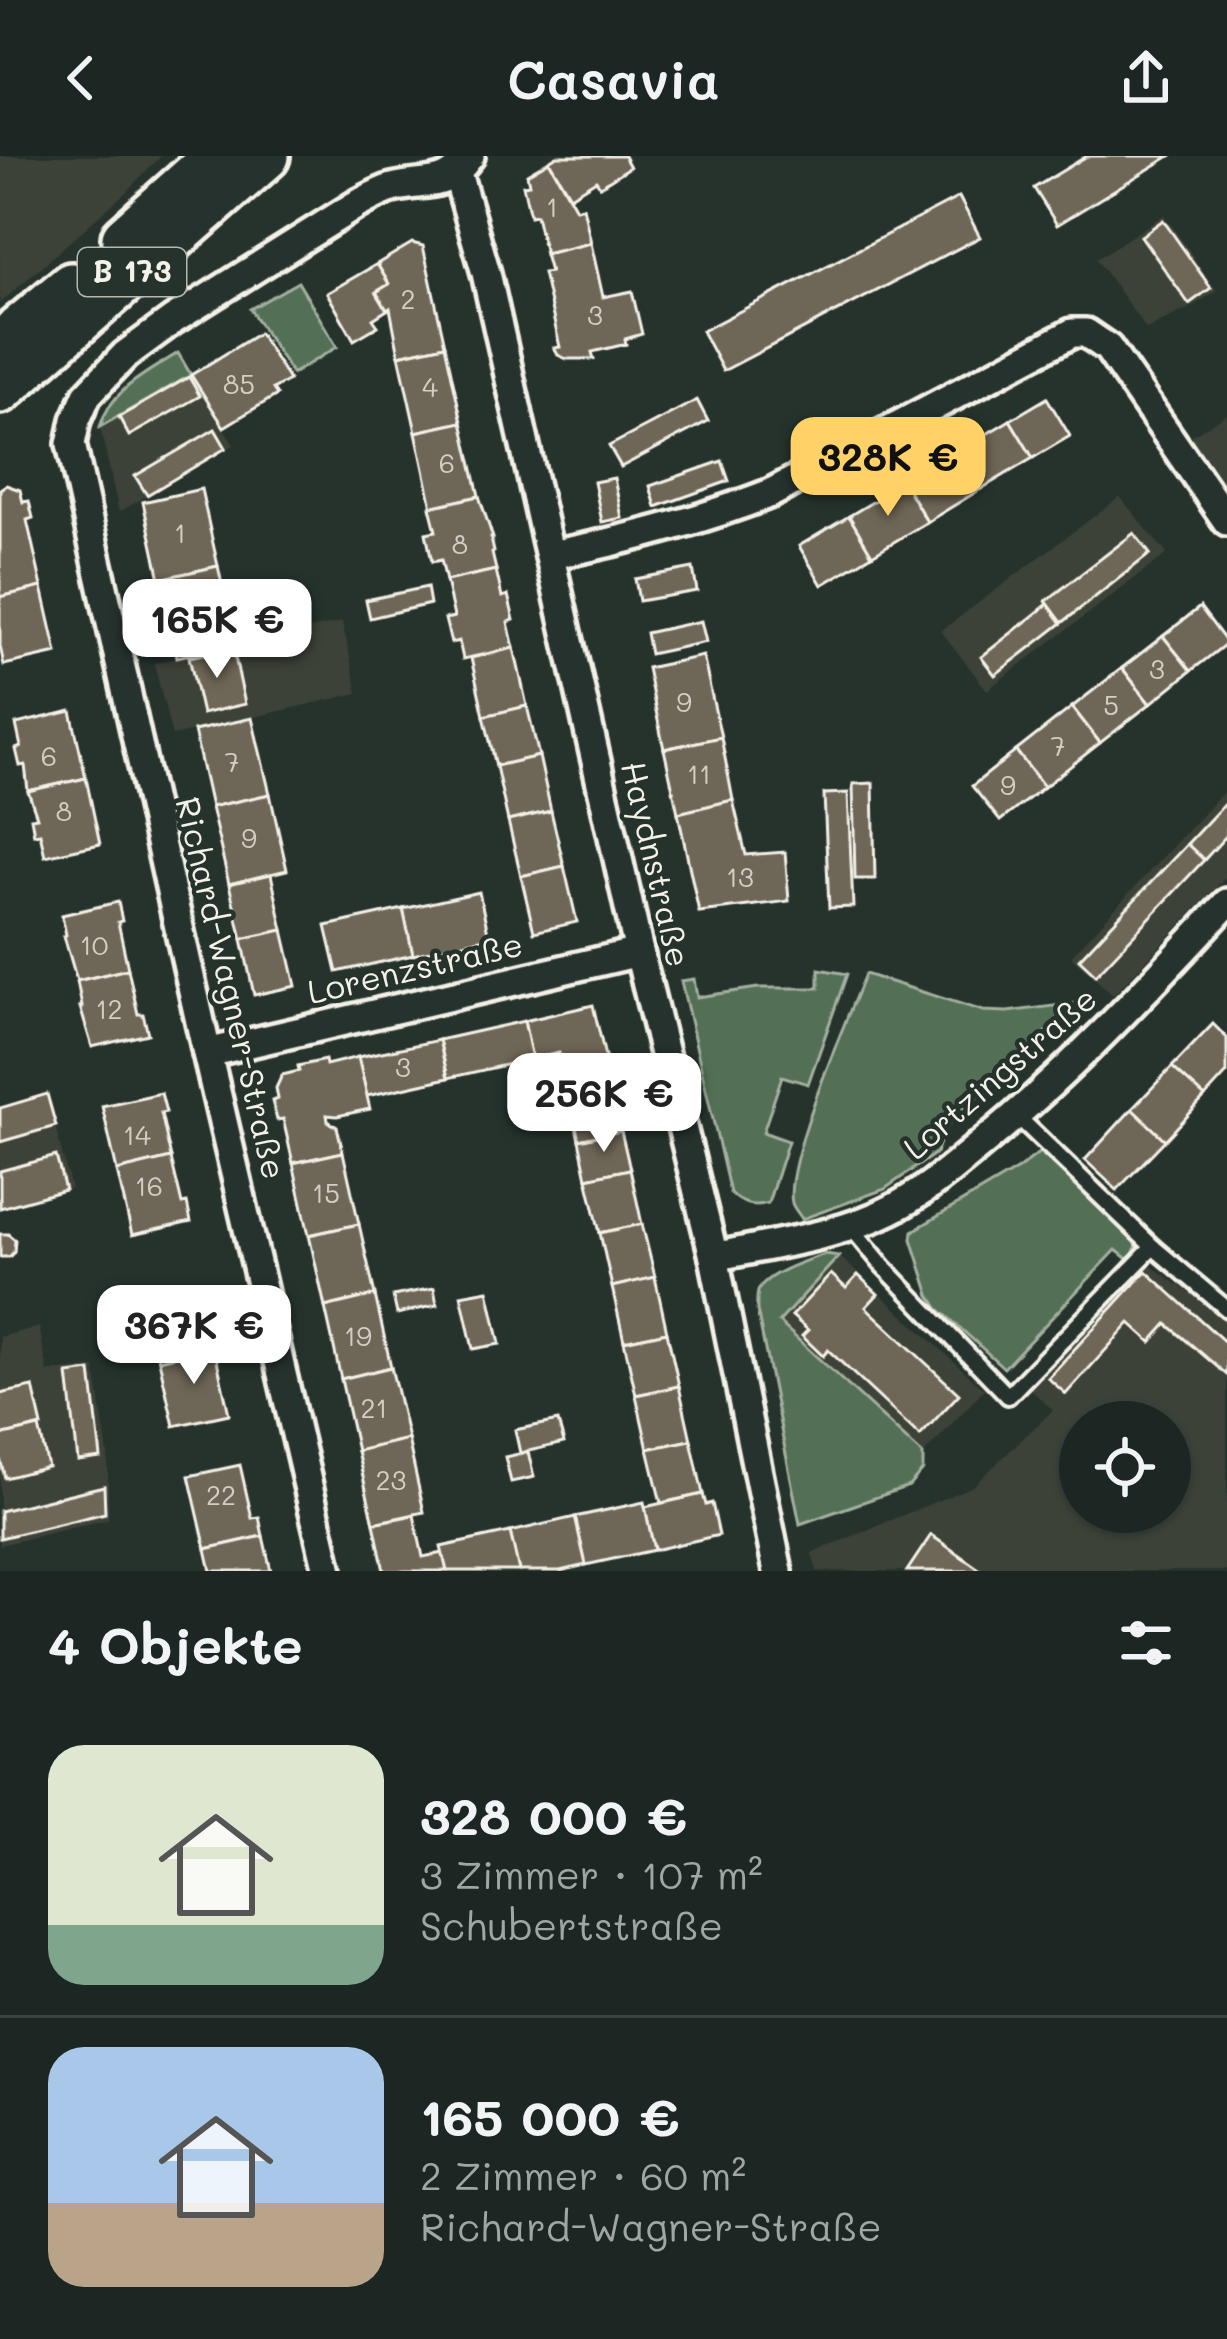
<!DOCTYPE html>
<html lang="de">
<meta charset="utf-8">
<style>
:root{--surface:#1c2622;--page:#29322f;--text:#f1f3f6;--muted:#a0a5a5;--line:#3a4340;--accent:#ffd166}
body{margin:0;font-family:Mali,sans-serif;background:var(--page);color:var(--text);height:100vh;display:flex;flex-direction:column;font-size:45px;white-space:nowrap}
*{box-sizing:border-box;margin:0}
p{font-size:39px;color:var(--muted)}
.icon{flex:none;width:66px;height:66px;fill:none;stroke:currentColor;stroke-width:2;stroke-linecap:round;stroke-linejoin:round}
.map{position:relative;height:1415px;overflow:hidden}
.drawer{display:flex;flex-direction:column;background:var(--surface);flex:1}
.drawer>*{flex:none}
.tools{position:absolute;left:1059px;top:1245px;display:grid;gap:24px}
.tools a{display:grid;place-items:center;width:132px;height:132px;border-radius:50%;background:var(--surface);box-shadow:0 3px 9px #0004,0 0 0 3px var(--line);font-size:60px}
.price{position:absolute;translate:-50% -102px;padding:0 27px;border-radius:24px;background:#fff;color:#222;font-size:39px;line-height:78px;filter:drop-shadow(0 3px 6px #0008)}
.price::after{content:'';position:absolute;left:50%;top:72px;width:36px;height:27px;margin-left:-18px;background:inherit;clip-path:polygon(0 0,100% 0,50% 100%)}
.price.active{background:var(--accent);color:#111}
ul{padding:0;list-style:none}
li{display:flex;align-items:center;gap:36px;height:300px;padding:0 48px}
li+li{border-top:3px solid var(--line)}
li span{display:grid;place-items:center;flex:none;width:336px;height:240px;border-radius:36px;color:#555}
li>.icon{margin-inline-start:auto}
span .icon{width:144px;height:144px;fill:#fffc;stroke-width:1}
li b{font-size:51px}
h2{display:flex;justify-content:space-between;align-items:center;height:144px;padding:0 48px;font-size:51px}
header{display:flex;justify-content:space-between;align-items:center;height:156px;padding:0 48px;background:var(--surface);font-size:54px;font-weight:600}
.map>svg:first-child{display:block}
.built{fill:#3c4239;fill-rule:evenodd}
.green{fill:#536f56;stroke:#a4b09f;stroke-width:3}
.building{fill:#6e6656;stroke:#f4f1e8;stroke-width:3}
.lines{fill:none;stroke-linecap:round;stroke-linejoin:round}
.lane-casing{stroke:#f4f1e8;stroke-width:22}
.street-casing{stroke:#f4f1e8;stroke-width:36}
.primary-casing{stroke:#f4f1e8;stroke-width:54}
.lane{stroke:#26332d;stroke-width:14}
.street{stroke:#26332d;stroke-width:27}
.primary{stroke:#26332d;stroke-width:45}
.labels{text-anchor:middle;stroke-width:9;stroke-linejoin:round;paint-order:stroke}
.number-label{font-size:27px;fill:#d2cec4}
.shield{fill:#26332d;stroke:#b6b8b0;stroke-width:3}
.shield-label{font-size:30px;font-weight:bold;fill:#f4f1e8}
.street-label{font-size:33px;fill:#f4f1e8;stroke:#26332d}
</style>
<header><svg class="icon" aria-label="back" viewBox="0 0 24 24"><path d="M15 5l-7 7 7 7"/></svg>Casavia<svg class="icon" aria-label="share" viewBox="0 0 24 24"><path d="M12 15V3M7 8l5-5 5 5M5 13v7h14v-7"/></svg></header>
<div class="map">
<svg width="1227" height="1415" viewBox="0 0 1227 1415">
<rect width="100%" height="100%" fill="#26332d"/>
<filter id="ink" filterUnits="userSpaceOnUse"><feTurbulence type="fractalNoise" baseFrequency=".00833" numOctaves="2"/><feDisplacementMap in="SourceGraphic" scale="24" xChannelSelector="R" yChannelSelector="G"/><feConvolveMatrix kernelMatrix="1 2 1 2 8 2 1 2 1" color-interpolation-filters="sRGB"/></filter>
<g filter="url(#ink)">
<g class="built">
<polygon points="0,0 161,0 125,37 0,147"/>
<polygon points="1164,59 1217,135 1189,152 1146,173 1096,103"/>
<polygon points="191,219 234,289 119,356 100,271"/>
<polygon points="1227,258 1227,352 1182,285"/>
<polygon points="1120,341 1167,398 987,534 941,475"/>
<polygon points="342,466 358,537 172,580 154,507"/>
<polygon points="1227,632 1227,720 1113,839 1071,800"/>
<polygon points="47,938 71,1033 0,1052 0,952"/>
<polygon points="839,1100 984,1233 923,1299 778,1165"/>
<path d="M1147,1107L1227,1163V1415H817L812,1397L973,1330L1053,1254L1029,1232ZM1080,1266H1170V1356H1080Z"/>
<polygon points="39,1171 48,1216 95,1212 108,1299 108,1363 0,1389 0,1181"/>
</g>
<g class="green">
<polygon points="298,126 337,191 292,218 250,153"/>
<path d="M178,197L191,219L100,271C110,234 147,217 178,197Z"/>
<path d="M819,813L847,818L808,928L782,920L763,976L788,985L768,1047C752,1052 742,1048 730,1037L681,825L694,823L697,841L758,832H819Z"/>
<path d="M865,818L983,855L1007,856L1077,847L946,970L936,997L885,1033L802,1063C799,1058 794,1053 792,1047C783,1009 848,860 865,818Z"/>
<polygon points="1040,996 1135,1078 1137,1089 1130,1105 1116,1094 1004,1212 938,1152 930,1139 912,1083 913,1075 1018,1013"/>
<path d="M825,1098L839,1100L779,1166L923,1299V1314L909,1330L800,1368L757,1154C757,1147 756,1139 759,1133C767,1117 808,1104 825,1098Z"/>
</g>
<g class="building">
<polygon points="557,0 624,0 630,11 600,30 596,24 570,40 549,5"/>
<polygon points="1087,0 1170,0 1057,69 1034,32"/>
<polygon points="549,5 576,53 583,51 591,87 545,98 536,59 530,60 523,29 529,28 527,18"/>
<polygon points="959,41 980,81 723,215 702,175"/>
<polygon points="1163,64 1211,132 1189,148 1141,80"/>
<polygon points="412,87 423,90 445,189 399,199 390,152 387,154 376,136 389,128 377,108"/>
<polygon points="591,87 603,141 632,135 642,178 625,183 626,188 592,196 594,203 567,203 558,199 554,192 560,191 543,117 550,116 545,98"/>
<polygon points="377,108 389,128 376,136 387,154 373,163 378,170 354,184 327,137"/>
<polygon points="259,177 289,224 273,233 277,239 224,271 191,219"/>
<polygon points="445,189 462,266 416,276 399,199"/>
<polygon points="189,221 200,240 129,280 119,261"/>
<polygon points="1047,242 1070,280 1033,302 1010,264"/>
<polygon points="697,244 708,265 621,311 609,290"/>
<polygon points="1010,264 1033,302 981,333 958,295"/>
<polygon points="462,266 479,340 432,351 416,276"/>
<polygon points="215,273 226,292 147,339 135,320"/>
<polygon points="958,295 981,333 927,366 904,327"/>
<polygon points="722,305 729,325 656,351 650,330"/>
<polygon points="614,322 622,362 602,366 594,326"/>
<polygon points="904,327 927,366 872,399 849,360"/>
<polygon points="6,329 20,334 23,346 29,345 33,362 27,364 42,431 0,441 0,333"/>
<polygon points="201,333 218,410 160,423 143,346"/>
<polygon points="479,340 493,382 491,382 494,396 492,397 496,414 446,425 441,404 432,406 426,377 436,375 430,351"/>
<polygon points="849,360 872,399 822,429 799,390"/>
<polygon points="1134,377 1150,398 1062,467 1046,445"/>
<polygon points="218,410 235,488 177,501 160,423"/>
<polygon points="693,412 697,435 639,445 635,423"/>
<polygon points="496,414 502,441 508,439 514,464 508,466 514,492 463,503 459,485 451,487 445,463 454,461 446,425"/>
<polygon points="42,431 57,497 4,509 0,490 0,441"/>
<polygon points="427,431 430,448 370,462 366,444"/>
<polygon points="1048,448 1062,467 995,519 981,501"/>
<polygon points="1200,451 1227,487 1191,515 1163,480"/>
<polygon points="701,465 706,486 650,498 646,477"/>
<polygon points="1163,480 1191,515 1150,548 1122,512"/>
<polygon points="233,492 245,548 202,558 189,501"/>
<polygon points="514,492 527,550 484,560 471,502"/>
<polygon points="703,500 721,581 664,593 647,512"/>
<polygon points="1122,512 1150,548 1100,587 1072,551"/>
<polygon points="527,550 539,600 496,610 484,560"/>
<polygon points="1072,551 1100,587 1044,631 1016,595"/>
<polygon points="71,555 86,622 28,635 25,609 20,610 16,593 21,591 16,568"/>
<polygon points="252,562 270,638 211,651 194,575"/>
<polygon points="721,581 733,644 678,657 664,593"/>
<polygon points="1016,595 1044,631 1000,665 972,630"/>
<polygon points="539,600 551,655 508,665 496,610"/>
<polygon points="86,622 100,688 45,700 40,677 34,678 31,662 37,661 28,635"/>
<polygon points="873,627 875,723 855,723 853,628"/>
<polygon points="848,637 853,751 829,752 824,638"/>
<polygon points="270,638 287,714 229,728 211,651"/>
<polygon points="733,644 746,699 785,696 789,745 699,756 678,657"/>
<polygon points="1227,645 1227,679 1204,704 1187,688"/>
<polygon points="551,655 564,710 521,720 508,665"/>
<polygon points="1187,688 1204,704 1096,819 1079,803"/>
<polygon points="564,710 577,766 534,776 521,720"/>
<polygon points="271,718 283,774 242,783 229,728"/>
<polygon points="479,736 489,781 413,799 403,753"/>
<polygon points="118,746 122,765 118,766 128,813 77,825 64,780 66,779 62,759"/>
<polygon points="403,753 413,799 337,816 326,770"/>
<polygon points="283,774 296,830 254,839 242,783"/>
<polygon points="128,813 138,858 143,858 148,878 92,891 80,851 82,851 77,825"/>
<polygon points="593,849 606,905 563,914 559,897 532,903 524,865"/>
<polygon points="524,865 532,903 448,922 439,884"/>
<polygon points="1213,868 1227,882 1227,917 1205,941 1172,911"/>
<polygon points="439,884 448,922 367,940 358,901"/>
<polygon points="358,901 370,953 337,960 327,959 328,965 337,971 343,996 293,1007 283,963 277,964 272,945 278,943 276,932 282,919 299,915 298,910 325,904 326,909"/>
<polygon points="606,905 621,975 579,984 563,914"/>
<polygon points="1172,911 1205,941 1165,984 1132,953"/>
<polygon points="161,937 166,956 161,957 171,1002 117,1015 102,950"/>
<polygon points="47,938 56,970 0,986 0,952"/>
<polygon points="1132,953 1165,984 1117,1034 1085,1004"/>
<polygon points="621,975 630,1013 587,1022 579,984"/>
<polygon points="343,996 359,1068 309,1079 293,1007"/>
<polygon points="56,1000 65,1034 0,1052 0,1015"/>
<polygon points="171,1002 182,1048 187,1047 191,1066 132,1079 117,1015"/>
<polygon points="630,1013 642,1068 600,1077 587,1022"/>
<polygon points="359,1068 375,1139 325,1151 309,1079"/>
<polygon points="642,1068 655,1121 612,1131 600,1077"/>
<polygon points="0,1078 8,1078 15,1084 14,1096 9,1101 0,1101"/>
<polygon points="1146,1115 1227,1188 1227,1219 1167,1168 1151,1186 1130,1167 1066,1238 1048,1222"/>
<polygon points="831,1118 846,1132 858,1119 878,1138 866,1151 959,1238 920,1280 828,1194 823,1200 802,1180 808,1174 792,1160"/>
<polygon points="655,1121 667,1176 624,1185 612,1131"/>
<polygon points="199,1126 214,1191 159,1204 144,1138"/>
<polygon points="434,1132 437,1149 397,1158 393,1140"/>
<polygon points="488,1134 500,1188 473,1193 461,1139"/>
<polygon points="375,1139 391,1211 341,1223 325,1151"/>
<polygon points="667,1176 679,1230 636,1239 624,1185"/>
<polygon points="214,1191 229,1258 174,1270 159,1204"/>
<polygon points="391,1211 408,1283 357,1295 341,1223"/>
<polygon points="91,1215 101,1302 78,1305 68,1218"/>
<polygon points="679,1230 691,1284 648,1293 636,1239"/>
<polygon points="33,1231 42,1270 0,1280 0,1238"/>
<polygon points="558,1265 564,1287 520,1297 515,1274"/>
<polygon points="39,1271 48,1311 5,1322 0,1302 0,1280"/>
<polygon points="408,1283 424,1356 374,1367 357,1295"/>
<polygon points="691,1284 703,1338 661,1347 648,1293"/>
<polygon points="528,1296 534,1321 511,1326 505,1301"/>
<polygon points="240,1309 252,1362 259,1361 263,1380 206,1393 189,1320"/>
<polygon points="104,1330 105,1357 0,1382 0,1355"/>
<polygon points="703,1338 706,1349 712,1347 719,1379 654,1394 645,1351"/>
<polygon points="644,1346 654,1394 586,1409 575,1361"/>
<polygon points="414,1359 423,1401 443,1397 447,1415 384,1415 374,1367"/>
<polygon points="575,1361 586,1409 560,1415 519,1415 510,1376"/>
<polygon points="510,1376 519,1415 447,1415 441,1391"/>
<polygon points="931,1379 982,1415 907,1415"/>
<polygon points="263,1380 271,1415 211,1415 206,1393"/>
</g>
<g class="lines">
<g class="lane-casing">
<g id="lane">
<polyline points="850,1070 884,1111 1008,1240 1153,1091 1017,960"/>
<polyline points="1153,1091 1227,1153"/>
</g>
</g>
<g class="street-casing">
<g id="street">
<polyline points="457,17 486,117 639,796 714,1101 778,1415"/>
<path d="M551,399C627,384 700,365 771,337L1072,177H1086L1108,192L1227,365"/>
<polyline points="207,897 639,796"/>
<path d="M714,1101C772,1088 837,1081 890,1054C923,1038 951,1013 979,990C1069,917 1148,832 1227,747"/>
<path d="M328,1415L207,897L71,288L76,264L87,239L125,199L173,164L356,49C368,43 379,36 392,32C429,23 444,35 470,0"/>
</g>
</g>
<g class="primary-casing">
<g id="primary">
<polyline points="125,82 217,0"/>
<polyline points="0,189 71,130"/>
<polyline points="0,234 266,0"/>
</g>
</g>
<use href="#lane" class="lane"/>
<use href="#street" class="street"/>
<use href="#primary" class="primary"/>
</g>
</g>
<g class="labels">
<g class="number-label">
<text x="552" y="61">1</text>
<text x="408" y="153">2</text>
<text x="595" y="169">3</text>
<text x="239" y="238">85</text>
<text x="430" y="241">4</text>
<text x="447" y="317">6</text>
<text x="180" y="387">1</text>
<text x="460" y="398">8</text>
<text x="1157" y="523">3</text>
<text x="684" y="556">9</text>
<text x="1111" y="559">5</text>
<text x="1058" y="600">7</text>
<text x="49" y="610">6</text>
<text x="232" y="616">7</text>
<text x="699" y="628">11</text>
<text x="1008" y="639">9</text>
<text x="64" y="665">8</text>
<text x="249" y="692">9</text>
<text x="740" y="731">13</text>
<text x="94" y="799">10</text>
<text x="109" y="863">12</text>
<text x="403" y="921">3</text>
<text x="137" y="989">14</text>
<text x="149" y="1040">16</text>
<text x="326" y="1047">15</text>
<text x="358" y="1190">19</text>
<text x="374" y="1262">21</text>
<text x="391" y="1334">23</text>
<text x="221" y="1349">22</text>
</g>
<rect class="shield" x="78" y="92" width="108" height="48" rx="9"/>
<g class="shield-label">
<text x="132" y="126">B 173</text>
</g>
<g class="street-label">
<text transform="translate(656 708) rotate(77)" y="12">Haydnstraße</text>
<text transform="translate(415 812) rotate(-13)" y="12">Lorenzstraße</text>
<text transform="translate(231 832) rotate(77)" y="12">Richard-Wagner-Straße</text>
<text transform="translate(1000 917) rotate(-41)" y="12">Lortzingstraße</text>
</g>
</g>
</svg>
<div class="tools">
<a><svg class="icon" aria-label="locate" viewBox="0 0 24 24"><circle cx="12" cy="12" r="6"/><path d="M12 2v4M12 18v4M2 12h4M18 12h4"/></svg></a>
</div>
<b class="price active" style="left:888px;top:363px">328K €</b>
<b class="price" style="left:217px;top:525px">165K €</b>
<b class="price" style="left:604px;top:999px">256K €</b>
<b class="price" style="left:194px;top:1231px">367K €</b>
</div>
<section class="drawer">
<h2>4 Objekte<svg class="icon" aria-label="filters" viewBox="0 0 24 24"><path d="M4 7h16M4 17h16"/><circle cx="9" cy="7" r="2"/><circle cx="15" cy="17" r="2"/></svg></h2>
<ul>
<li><span style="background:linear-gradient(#dfe7d0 75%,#7fa58c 0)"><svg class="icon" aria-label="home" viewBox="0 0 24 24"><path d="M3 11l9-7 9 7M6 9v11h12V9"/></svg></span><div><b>328 000 €</b><p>3 Zimmer · 107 m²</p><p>Schubertstraße</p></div></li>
<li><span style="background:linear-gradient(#a9c7e8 65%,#b9a48a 0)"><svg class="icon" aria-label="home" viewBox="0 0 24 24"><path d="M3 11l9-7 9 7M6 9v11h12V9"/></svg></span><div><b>165 000 €</b><p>2 Zimmer · 60 m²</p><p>Richard-Wagner-Straße</p></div></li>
</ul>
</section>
